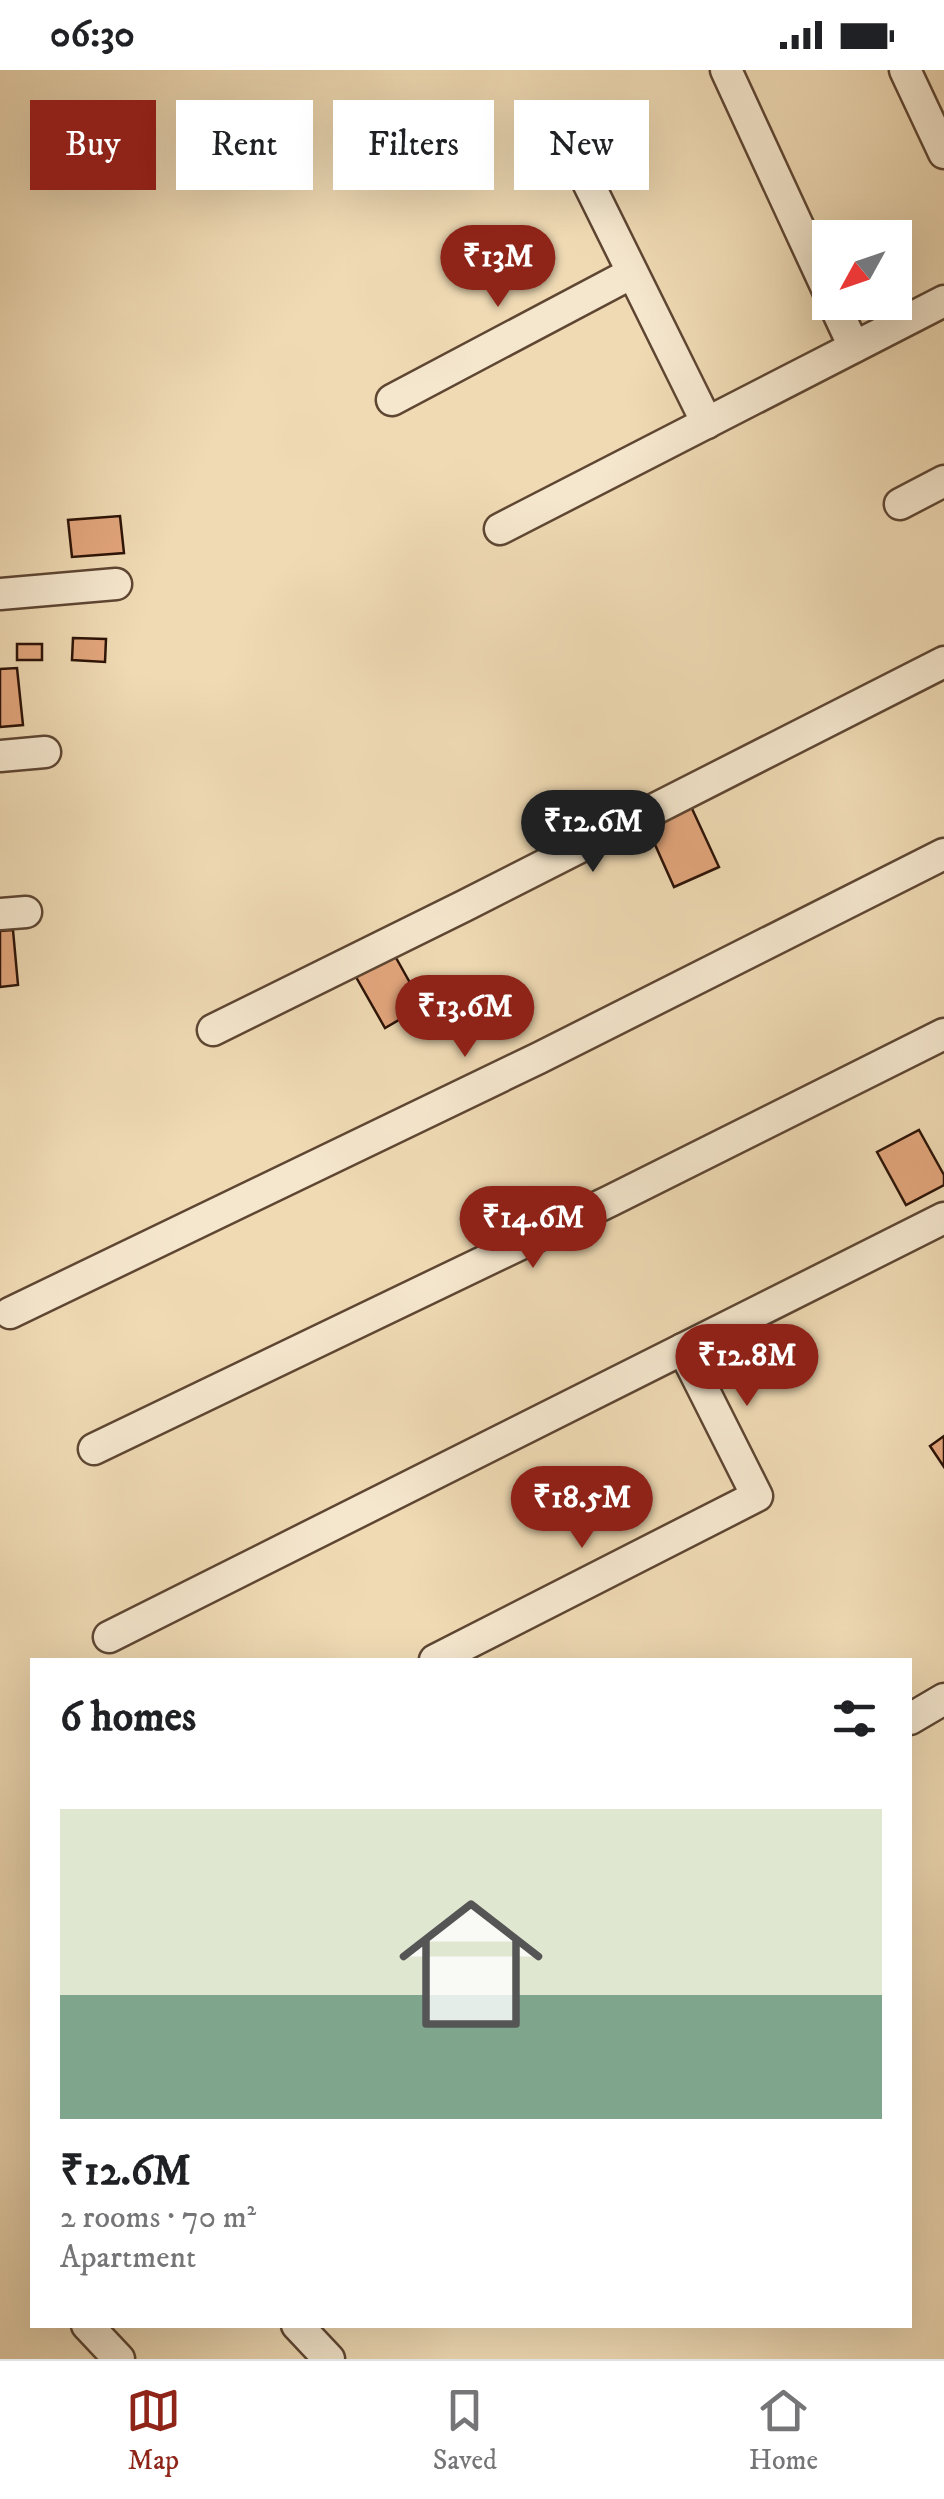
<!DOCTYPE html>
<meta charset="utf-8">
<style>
:root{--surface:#fff;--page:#f6f6f6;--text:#202124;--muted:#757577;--line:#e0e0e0;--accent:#8f2418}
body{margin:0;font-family:"IM FELL DW Pica",serif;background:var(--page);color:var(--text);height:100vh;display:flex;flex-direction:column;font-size:38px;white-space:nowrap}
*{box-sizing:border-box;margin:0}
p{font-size:32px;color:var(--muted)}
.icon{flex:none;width:55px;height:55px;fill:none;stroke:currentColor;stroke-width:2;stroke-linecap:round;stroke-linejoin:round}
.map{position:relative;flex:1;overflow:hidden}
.panel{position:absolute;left:30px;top:1588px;width:882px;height:670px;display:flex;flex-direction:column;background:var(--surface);border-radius:0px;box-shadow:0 10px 40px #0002}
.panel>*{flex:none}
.banner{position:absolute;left:30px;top:30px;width:885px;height:90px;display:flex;gap:20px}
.needle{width:65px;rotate:230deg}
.tools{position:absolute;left:812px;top:150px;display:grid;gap:20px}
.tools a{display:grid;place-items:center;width:100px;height:100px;border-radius:0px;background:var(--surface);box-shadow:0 10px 40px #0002;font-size:50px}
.price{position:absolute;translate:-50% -85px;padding:0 22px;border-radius:35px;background:var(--accent);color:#fff;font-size:32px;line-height:65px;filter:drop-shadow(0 2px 5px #0008)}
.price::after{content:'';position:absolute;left:50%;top:60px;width:30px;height:22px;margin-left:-15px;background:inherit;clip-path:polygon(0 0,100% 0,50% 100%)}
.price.current{background:#222;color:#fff}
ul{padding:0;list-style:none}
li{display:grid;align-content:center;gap:20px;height:530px;padding:0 30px}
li+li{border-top:2px solid var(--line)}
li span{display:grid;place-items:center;height:310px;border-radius:0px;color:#555}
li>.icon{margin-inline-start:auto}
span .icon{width:180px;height:180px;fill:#fffc;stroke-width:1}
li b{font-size:42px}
h2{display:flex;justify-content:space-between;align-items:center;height:120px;padding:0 30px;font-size:42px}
.tag{padding:0 35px;border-radius:0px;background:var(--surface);box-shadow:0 10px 40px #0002;font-size:35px;line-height:90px}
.tag.current{background:var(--accent);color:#fff}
.status{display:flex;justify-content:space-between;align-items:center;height:70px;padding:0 50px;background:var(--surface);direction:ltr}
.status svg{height:28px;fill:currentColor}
.dock{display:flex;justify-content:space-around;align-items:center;height:140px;border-top:2px solid var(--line);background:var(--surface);font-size:28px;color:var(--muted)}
.dock a{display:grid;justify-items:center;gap:5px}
.dock .current{color:var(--accent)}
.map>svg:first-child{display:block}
.building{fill:#e3a67d;stroke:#2d1408;stroke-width:2.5}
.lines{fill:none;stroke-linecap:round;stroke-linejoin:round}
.street-casing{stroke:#5e4633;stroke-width:35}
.street{stroke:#f5e7ce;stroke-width:30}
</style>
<div class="status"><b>06:30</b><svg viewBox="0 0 49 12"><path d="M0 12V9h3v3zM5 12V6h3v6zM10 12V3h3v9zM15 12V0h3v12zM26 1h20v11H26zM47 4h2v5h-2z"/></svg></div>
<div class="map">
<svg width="944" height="2289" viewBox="0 0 944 2289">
<rect width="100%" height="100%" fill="#efdab4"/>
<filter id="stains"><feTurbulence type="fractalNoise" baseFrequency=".002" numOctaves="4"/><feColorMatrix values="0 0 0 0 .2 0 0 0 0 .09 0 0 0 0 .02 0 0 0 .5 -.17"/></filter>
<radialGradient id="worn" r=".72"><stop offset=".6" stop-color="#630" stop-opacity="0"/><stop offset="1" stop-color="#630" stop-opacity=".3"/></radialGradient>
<g class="building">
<polygon points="120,446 124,483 72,487 68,450"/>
<polygon points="73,568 106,569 105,592 72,590"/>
<rect x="17" y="574" width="25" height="16"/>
<polygon points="17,598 23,655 0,657 0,599"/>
<polygon points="688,730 719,797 674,817 644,750"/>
<polygon points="13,860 18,915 0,917 0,861"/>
<polygon points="395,886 423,936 385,958 356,907"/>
<polygon points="919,1060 944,1105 944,1115 906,1135 877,1082"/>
<polygon points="944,1366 944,1397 930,1376"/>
</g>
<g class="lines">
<g class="street-casing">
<g id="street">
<polyline points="726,0 830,225"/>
<polyline points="905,0 944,83"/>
<polyline points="562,60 707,353"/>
<polyline points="833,232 854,277"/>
<polyline points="392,330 632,203"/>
<polyline points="900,434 944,411"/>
<polyline points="500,459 944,231"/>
<polyline points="0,524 116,514"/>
<polyline points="0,686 45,682"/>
<polyline points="0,844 26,842"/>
<polyline points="213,960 464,836 944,592"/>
<polyline points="10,1243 539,988 944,784"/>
<polyline points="94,1379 610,1131 944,964"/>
<polyline points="109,1567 944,1148"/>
<polyline points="435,1590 757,1426 683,1279"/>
<polyline points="910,1649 944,1629"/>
<polyline points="87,2255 119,2289"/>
<polyline points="297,2255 329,2289"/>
</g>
</g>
<use href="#street" class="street"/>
</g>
<rect width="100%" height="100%" filter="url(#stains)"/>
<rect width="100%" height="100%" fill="url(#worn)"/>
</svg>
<div class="tools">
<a><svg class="needle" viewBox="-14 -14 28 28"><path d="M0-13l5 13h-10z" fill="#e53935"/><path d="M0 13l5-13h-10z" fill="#757577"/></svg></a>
</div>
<b class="price" style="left:498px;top:240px">₹13M</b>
<b class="price current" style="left:593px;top:805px">₹12.6M</b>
<b class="price" style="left:465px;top:990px">₹13.6M</b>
<b class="price" style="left:533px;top:1201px">₹14.6M</b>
<b class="price" style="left:747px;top:1339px">₹12.8M</b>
<b class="price" style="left:582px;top:1481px">₹18.5M</b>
<div class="banner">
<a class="tag current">Buy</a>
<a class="tag">Rent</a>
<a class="tag">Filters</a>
<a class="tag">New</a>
</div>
<section class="panel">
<h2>6 homes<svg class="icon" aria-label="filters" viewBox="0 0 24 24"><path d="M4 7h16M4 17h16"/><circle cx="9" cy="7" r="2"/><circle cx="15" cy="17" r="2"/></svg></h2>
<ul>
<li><span style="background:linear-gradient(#dfe7d0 60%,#7fa58c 0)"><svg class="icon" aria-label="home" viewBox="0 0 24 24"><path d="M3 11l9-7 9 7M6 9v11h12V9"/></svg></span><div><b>₹12.6M</b><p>2 rooms · 70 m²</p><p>Apartment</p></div></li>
</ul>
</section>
</div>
<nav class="dock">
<a class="current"><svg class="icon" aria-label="map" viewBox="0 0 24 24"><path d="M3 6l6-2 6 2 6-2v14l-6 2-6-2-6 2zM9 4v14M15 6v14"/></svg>Map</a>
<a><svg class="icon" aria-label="saved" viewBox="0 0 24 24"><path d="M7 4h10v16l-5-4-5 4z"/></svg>Saved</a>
<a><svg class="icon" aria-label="home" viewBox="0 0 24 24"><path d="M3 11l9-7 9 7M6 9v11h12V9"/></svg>Home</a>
</nav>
